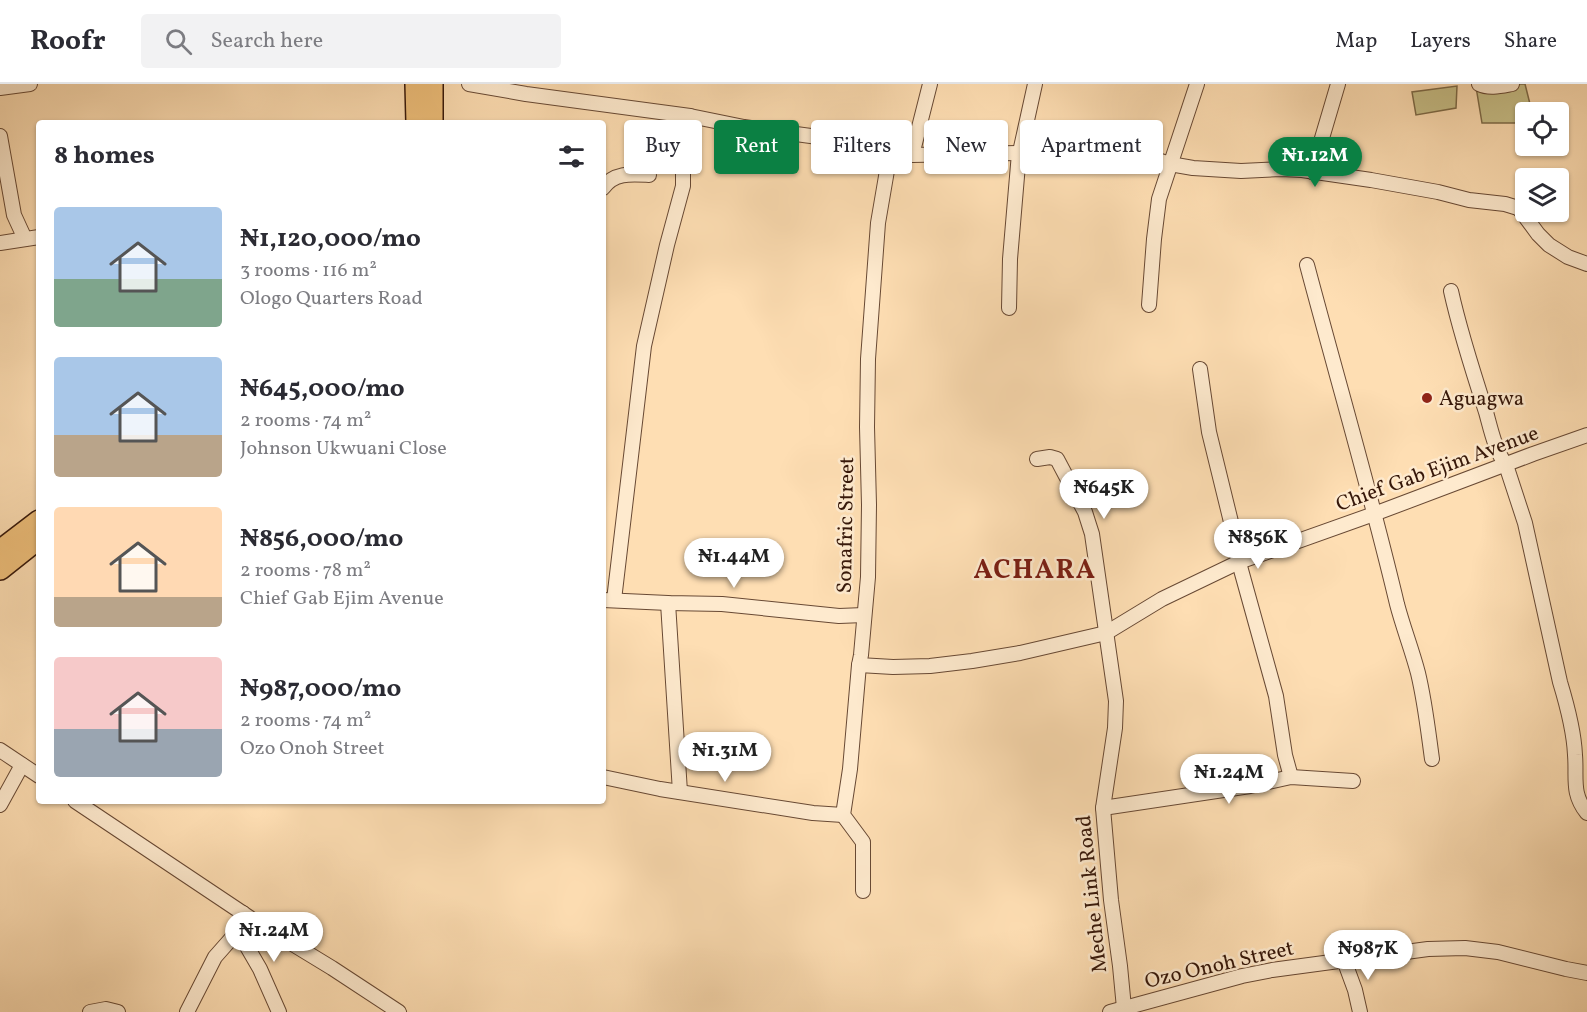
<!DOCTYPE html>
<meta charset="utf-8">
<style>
:root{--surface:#fff;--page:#f2f2f3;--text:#2b2b33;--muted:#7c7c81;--line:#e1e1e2;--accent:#0b8043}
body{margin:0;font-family:Vollkorn,serif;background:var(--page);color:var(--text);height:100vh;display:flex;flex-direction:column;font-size:22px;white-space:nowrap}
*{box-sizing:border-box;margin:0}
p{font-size:20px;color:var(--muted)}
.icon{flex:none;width:33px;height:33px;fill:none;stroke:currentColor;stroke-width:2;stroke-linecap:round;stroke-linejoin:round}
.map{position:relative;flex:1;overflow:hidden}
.side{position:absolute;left:36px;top:36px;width:570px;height:684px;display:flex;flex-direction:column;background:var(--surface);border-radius:6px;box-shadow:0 2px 4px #0004}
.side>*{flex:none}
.guide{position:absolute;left:624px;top:36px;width:570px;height:54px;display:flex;gap:12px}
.controls{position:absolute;left:1515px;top:18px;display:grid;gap:12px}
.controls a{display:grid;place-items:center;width:54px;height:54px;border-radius:6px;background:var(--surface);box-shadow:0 2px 4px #0004;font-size:30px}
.price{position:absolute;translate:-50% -51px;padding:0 14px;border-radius:21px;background:#fff;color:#222;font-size:20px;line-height:39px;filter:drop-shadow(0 2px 3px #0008)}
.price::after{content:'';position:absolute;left:50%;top:36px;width:18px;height:14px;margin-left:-9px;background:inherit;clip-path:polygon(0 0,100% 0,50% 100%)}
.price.selected{background:var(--accent);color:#fff}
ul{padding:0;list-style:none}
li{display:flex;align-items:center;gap:18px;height:150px;padding:0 18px}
li span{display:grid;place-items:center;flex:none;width:168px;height:120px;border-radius:6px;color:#555}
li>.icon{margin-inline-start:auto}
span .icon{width:72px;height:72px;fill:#fffc;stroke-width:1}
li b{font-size:26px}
h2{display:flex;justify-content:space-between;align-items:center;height:72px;padding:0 18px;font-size:26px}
.tag{padding:0 21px;border-radius:6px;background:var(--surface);box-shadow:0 2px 4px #0004;font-size:21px;line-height:54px}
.tag.selected{background:var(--accent);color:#fff}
header{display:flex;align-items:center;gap:36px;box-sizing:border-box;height:84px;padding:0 30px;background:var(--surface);border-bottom:2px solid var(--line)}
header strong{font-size:28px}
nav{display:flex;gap:33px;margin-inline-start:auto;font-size:21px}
.search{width:420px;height:54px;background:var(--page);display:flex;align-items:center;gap:15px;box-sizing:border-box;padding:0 21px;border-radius:6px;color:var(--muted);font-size:22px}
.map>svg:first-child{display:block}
.green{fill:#c7bf88;stroke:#7e6b48;stroke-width:1.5}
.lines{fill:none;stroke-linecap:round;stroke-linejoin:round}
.street-casing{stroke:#684934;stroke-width:16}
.primary-casing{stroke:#361709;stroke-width:24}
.street{stroke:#feeace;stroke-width:14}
.primary{stroke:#efbf7a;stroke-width:21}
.poi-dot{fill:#8f2418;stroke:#feeace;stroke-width:2}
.labels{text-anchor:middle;stroke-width:5;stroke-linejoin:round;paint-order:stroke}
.poi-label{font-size:21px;fill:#361709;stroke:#feeace;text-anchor:start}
.street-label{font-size:21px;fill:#361709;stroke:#feeace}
.district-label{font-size:27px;font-weight:bold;letter-spacing:1.5px;fill:#7a1f14;stroke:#feeace}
</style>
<header>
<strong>Roofr</strong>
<div class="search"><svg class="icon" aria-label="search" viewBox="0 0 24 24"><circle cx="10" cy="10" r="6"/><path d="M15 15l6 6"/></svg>Search here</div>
<nav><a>Map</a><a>Layers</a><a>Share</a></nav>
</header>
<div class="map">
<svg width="1587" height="928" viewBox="0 0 1587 928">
<rect width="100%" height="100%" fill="#fedeb3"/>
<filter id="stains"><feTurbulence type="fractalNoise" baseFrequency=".00333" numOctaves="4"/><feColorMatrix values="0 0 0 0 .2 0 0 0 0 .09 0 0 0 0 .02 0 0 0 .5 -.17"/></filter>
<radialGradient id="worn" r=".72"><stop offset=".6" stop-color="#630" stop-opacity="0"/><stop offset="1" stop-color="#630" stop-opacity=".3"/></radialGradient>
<g class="green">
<polygon points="1501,0 1525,0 1532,28 1526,28 1525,39 1482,39 1476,3"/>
<polygon points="1457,2 1456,24 1416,31 1412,8"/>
</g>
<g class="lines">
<g class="street-casing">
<g id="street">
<polyline points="469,0 526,10 690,32 744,43 818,53 872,67 912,71 1019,69 1029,66 1069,65 1096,67 1120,69 1154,75 1170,80 1193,84 1241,87 1281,85 1302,86 1371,96 1438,108 1469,116 1505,120 1518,124 1521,127 1538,150 1549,161 1568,173 1587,180"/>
<path d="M1479,0C1489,5 1501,2 1512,0"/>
<polyline points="0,4 30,0"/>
<polyline points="0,52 14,131 25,155"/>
<polyline points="912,71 930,0"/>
<polyline points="1312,88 1338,0"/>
<path d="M603,104C614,88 632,90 649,91"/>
<polyline points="0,159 39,153"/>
<path d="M1307,181C1337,294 1370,406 1397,520C1403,543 1412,566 1418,589C1425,618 1428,646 1432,675"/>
<path d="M1451,207C1460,248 1473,288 1486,328C1491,346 1495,366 1506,381L1525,439L1560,598C1567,621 1574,647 1575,671C1577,694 1571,709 1587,729"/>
<polyline points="1149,221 1154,155 1159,115 1197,0"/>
<polyline points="1009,224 1010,175 1019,69 1020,68 1035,0"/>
<polyline points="1200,285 1209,348 1232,442 1238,475 1276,612 1285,671 1291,693"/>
<polyline points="1037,375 1050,373 1057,375 1085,428 1092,450 1116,617 1115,644 1103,724 1111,816 1120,882 1124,924"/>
<polyline points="603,516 668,519 722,520 839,532 864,531"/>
<polyline points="614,516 644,262 667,161 683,102 683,74 690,32"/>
<polyline points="668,519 680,708"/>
<polyline points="859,581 893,583 930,582 972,577 1020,569 1106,549 1162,515 1239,478 1374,430 1533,370 1587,351"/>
<polyline points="0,666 39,692"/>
<polyline points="603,693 660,705 813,729 843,731"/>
<polyline points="75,717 250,834 332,884 399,928"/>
<polyline points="0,721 22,681"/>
<polyline points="1103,724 1250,702 1291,693 1353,697"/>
<polyline points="863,807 863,758 843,731 850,685 859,581 861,571 868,493 869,421 867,343 868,275 878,139 890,69"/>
<polyline points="238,847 260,885 279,928"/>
<polyline points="1344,876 1355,906 1360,928"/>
<polyline points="90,928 106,925 118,928"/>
<polyline points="187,928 215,873 238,847 243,829"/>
<polyline points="1110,928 1242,892 1272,886 1428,865 1465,864 1498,868 1566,885 1587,889"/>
</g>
</g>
<g class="primary-casing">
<g id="primary">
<polyline points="416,0 417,39"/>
<polyline points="432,0 432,39"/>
<polyline points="0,467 39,437"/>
<polyline points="0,485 39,454"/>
</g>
</g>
<use href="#street" class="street"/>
<use href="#primary" class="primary"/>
</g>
<circle class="poi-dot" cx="1427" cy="314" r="6"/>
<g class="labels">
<g class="poi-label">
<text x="1439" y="321">Aguagwa</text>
</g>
<g class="street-label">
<text transform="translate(1437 384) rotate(-20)" y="7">Chief Gab Ejim Avenue</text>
<text transform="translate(845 441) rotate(-89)" y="7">Sonafric Street</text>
<text transform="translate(1091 810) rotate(-96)" y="7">Meche Link Road</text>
<text transform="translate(1219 880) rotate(-13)" y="7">Ozo Onoh Street</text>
</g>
<g class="district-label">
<text x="1035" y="494">ACHARA</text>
</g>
</g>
<rect width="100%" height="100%" filter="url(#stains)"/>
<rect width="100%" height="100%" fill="url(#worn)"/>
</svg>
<div class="controls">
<a><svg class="icon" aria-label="locate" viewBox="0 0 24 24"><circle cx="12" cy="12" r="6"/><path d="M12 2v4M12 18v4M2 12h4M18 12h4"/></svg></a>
<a><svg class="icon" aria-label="layers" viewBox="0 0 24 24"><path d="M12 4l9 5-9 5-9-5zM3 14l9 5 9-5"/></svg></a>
</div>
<b class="price selected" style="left:1315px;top:104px">₦1.12M</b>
<b class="price" style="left:1104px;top:436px">₦645K</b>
<b class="price" style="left:1258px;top:486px">₦856K</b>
<b class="price" style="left:734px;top:505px">₦1.44M</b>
<b class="price" style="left:725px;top:699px">₦1.31M</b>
<b class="price" style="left:1229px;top:721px">₦1.24M</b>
<b class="price" style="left:274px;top:879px">₦1.24M</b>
<b class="price" style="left:1368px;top:897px">₦987K</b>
<div class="guide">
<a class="tag">Buy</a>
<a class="tag selected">Rent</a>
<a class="tag">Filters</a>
<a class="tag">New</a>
<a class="tag">Apartment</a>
</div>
<section class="side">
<h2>8 homes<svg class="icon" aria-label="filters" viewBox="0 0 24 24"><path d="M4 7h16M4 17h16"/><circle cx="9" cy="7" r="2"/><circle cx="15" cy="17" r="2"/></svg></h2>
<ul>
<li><span style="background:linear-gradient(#a9c7e8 60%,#7fa58c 0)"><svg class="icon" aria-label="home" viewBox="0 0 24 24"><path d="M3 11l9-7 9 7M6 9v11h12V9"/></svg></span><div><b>₦1,120,000/mo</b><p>3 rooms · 116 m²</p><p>Ologo Quarters Road</p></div></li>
<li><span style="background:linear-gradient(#a9c7e8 65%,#b9a48a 0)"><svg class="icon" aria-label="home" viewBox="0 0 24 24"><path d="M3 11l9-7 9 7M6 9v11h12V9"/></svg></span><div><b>₦645,000/mo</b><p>2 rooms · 74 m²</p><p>Johnson Ukwuani Close</p></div></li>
<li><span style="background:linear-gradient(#ffd9b3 75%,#b9a48a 0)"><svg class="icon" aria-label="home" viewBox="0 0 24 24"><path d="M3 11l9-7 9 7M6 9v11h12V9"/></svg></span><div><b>₦856,000/mo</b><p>2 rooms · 78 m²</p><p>Chief Gab Ejim Avenue</p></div></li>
<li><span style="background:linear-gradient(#f6c9c9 60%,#9aa5b1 0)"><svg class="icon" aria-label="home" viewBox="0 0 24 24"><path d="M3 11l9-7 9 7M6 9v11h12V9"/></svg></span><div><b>₦987,000/mo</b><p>2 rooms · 74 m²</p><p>Ozo Onoh Street</p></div></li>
</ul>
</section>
</div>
